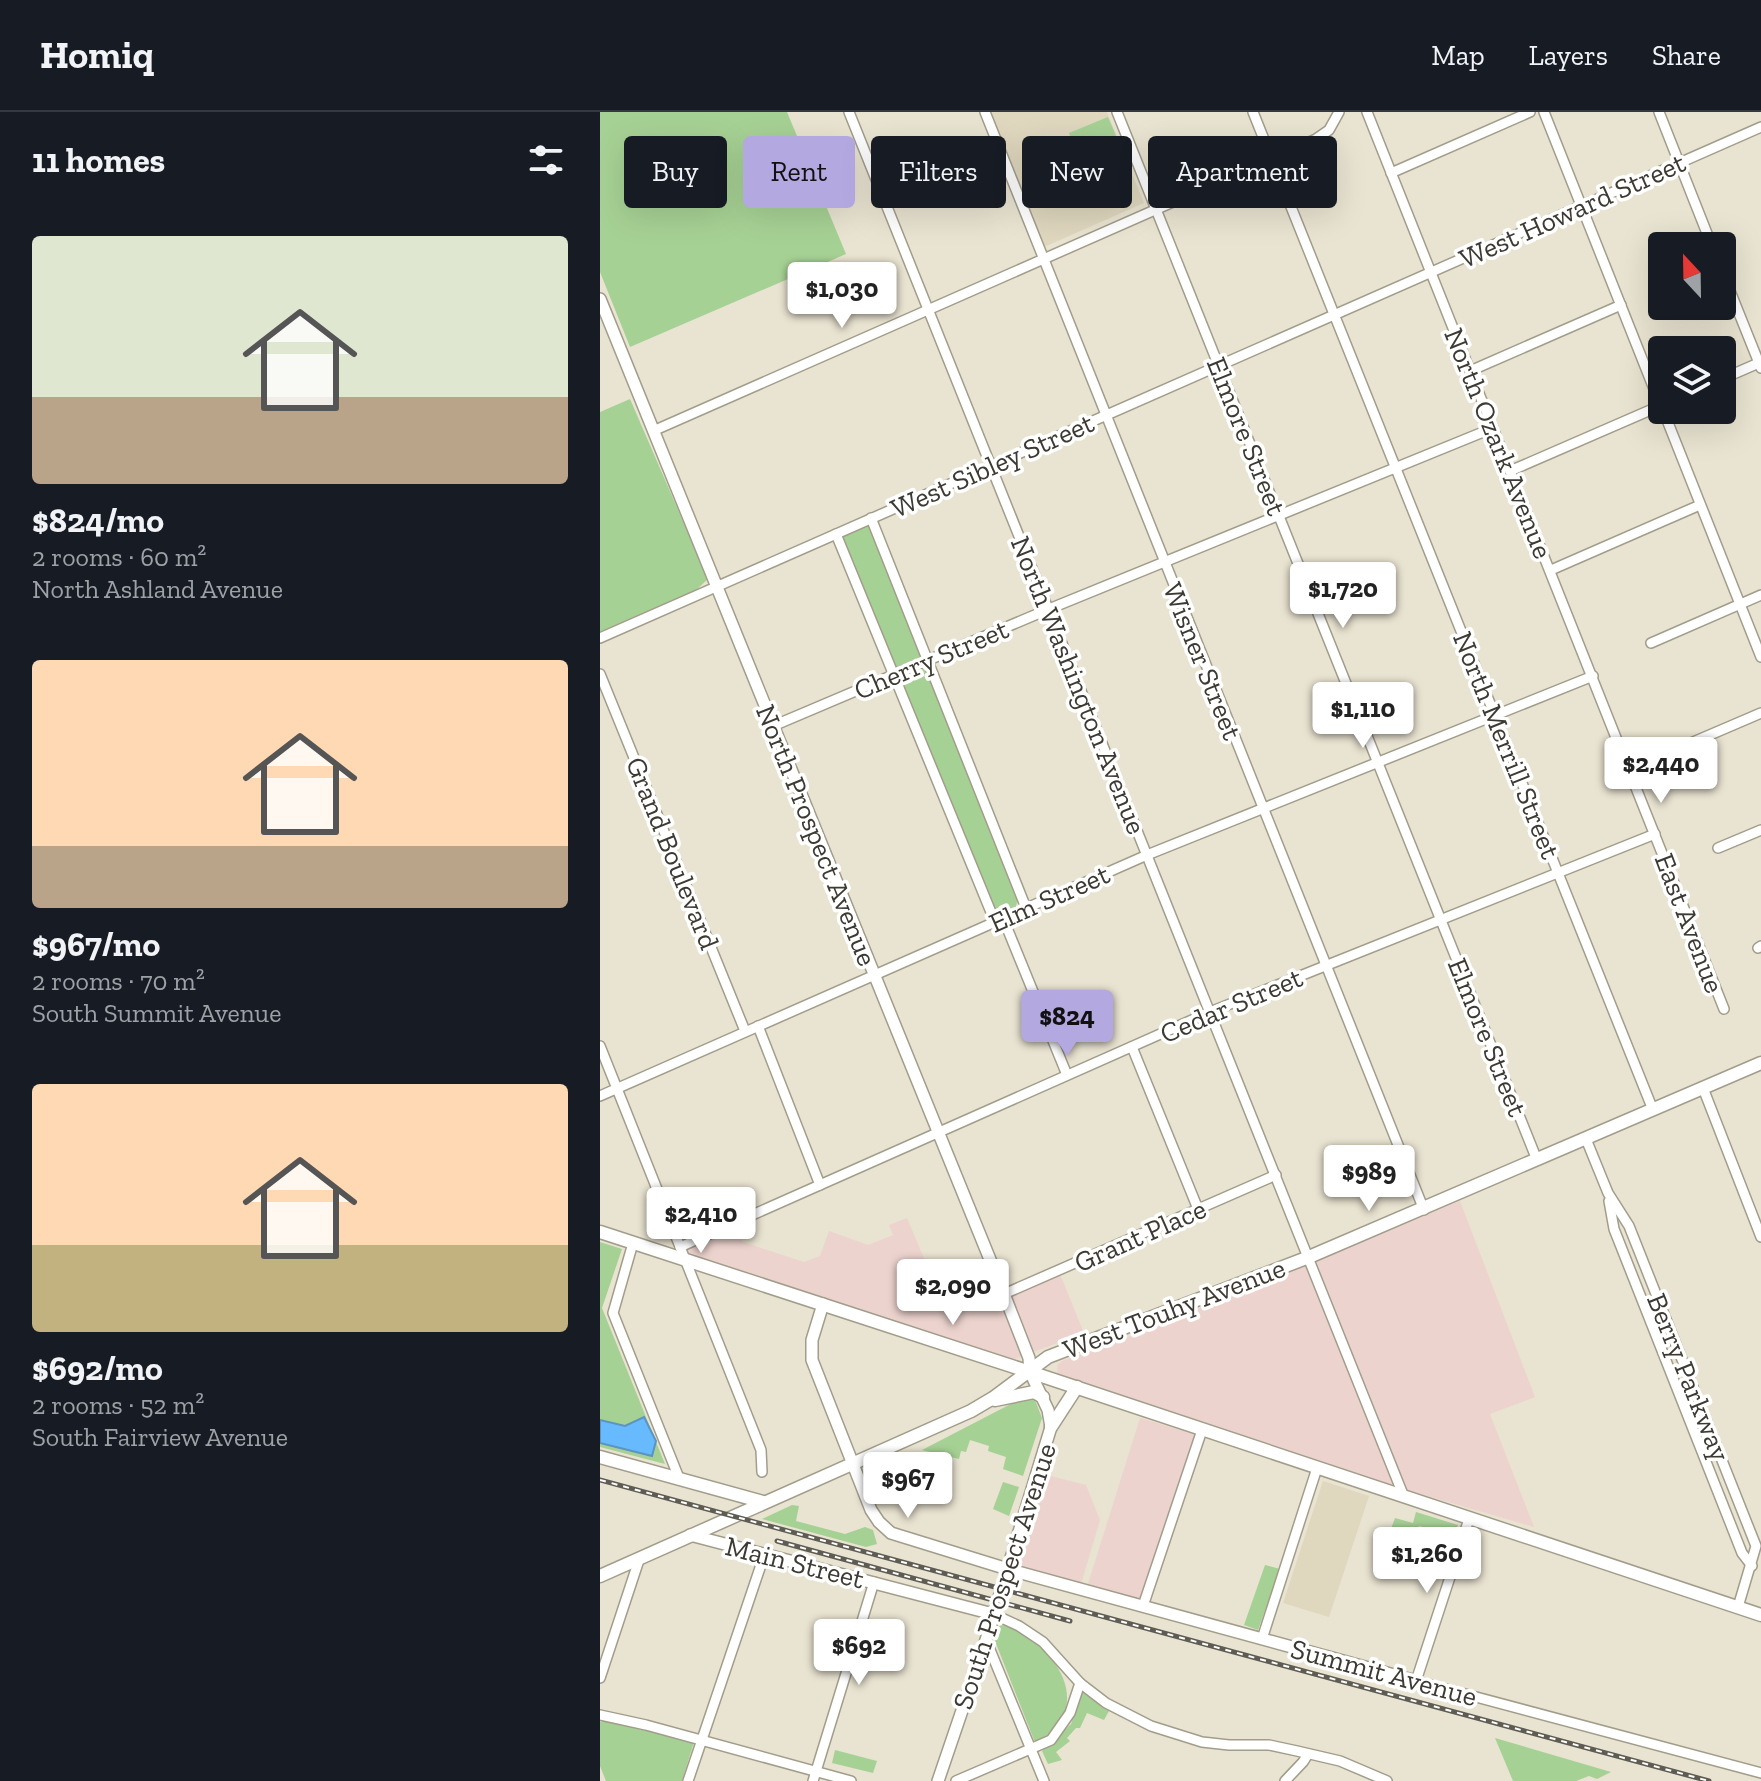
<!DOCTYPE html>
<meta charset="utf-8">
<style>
:root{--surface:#171b24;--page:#242831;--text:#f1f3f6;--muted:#9ea1a6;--line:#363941;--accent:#b4a8e0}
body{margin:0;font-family:"Zilla Slab",serif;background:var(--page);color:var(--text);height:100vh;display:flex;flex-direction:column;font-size:30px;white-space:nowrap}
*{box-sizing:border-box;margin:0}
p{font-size:26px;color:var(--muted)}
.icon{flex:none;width:44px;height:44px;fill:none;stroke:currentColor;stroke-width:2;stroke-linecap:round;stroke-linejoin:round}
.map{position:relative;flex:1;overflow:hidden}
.details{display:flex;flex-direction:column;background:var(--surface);width:600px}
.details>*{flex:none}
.hud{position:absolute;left:24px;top:24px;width:760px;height:72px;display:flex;gap:16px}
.needle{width:52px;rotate:338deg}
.fabs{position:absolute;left:1048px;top:120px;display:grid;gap:16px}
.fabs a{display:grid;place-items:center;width:88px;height:88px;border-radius:8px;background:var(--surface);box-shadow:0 8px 32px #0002;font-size:40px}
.price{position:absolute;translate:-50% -68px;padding:0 18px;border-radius:8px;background:#fff;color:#222;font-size:26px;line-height:52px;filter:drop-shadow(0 2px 4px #0008)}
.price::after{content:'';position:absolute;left:50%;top:48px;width:24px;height:18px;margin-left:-12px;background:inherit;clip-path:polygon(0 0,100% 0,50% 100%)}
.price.on{background:var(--accent);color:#111}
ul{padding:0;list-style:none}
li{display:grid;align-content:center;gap:16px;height:424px;padding:0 32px}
li span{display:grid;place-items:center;height:248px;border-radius:8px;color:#555}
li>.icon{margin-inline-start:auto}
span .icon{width:144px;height:144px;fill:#fffc;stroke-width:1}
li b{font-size:34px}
h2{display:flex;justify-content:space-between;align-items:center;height:96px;padding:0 32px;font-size:34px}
.tag{padding:0 28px;border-radius:8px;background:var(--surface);box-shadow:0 8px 32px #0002;font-size:28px;line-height:72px}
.tag.on{background:var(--accent);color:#111}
header{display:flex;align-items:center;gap:48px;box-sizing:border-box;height:112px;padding:0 40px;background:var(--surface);border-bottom:2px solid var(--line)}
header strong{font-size:38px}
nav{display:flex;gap:44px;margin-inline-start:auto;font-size:28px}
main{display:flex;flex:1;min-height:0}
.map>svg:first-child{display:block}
.commercial{fill:#edd3ce}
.built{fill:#dfd7be}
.green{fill:#a6d194}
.water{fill:#68bafe;stroke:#5b94c1;stroke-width:2}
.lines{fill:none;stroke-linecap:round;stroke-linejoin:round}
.minor-casing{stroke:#a29d8b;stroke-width:12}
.tertiary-casing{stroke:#a29d8b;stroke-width:14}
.secondary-casing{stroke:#a29d8b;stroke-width:15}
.minor{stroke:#fff;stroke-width:9}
.tertiary{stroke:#fff;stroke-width:11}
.secondary{stroke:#fff;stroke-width:12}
.rail-casing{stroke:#5f5c53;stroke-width:5}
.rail{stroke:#fff;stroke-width:2;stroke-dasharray:6;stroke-linecap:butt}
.labels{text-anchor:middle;stroke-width:7;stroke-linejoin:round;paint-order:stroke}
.street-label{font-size:28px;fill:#3c3a33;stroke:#fff}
</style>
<header>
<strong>Homiq</strong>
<nav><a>Map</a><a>Layers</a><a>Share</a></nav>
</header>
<main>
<section class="details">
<h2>11 homes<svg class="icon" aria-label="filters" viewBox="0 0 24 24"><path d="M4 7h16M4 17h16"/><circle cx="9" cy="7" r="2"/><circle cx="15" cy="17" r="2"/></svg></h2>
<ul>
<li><span style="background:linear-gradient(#dfe7d0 65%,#b9a48a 0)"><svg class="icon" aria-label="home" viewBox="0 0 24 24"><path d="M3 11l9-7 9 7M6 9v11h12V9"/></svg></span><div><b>$824/mo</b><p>2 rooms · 60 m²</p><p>North Ashland Avenue</p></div></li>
<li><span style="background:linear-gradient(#ffd9b3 75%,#b9a48a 0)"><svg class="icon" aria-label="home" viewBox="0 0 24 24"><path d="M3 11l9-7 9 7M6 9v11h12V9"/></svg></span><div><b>$967/mo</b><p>2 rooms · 70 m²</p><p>South Summit Avenue</p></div></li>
<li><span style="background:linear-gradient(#ffd9b3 65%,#c2b280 0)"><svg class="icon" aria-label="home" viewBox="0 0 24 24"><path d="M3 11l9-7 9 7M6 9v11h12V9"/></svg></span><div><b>$692/mo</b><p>2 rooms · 52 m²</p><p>South Fairview Avenue</p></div></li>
</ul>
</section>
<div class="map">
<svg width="1161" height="1669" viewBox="0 0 1161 1669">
<rect width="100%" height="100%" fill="#e9e3d1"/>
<g class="commercial">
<polygon points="860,1089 935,1285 890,1302 934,1415 793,1374 467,1268 457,1261 458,1252 464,1248 504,1235"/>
<polygon points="307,1106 340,1184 398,1184 460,1162 484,1221 412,1248 84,1140 82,1132 134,1110 143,1130 204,1150 220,1144 229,1119 268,1133 293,1123 289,1113"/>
<polygon points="540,1306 597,1323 543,1488 488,1472"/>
<polygon points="443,1362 486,1373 500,1408 481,1472 416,1452"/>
</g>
<g class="built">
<polygon points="391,0 507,0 544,91 444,135"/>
<polygon points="723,1369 769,1384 729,1505 683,1491"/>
</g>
<g class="green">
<polygon points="0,0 187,0 246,142 30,235 0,160"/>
<polygon points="508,5 529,55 516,60 510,55 500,31 476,40 469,21"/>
<polygon points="30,287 108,467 96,478 0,520 0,300"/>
<polygon points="265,413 271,415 418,785 416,795 402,802 393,796 243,428 244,423"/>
<polygon points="0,1130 22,1137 2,1196 65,1352 0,1335"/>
<polygon points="426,1284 435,1288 442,1306 423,1364 403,1357 406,1345 388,1339 389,1334 370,1328 366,1340 361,1339 359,1347 322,1338"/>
<polygon points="403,1370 419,1375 409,1404 393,1397"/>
<polygon points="192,1393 199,1394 196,1409 245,1422 265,1415 273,1418 277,1432 266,1435 162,1407"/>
<polygon points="816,1400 858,1413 851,1430 845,1428 846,1422 819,1414 817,1419 811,1418 801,1449 782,1441 795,1406 813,1411"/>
<polygon points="665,1453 680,1457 658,1518 644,1513"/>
<path d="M402,1513C452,1529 500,1593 437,1630L434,1628L395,1529L398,1515Z"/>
<polygon points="482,1580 509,1599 504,1608 487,1601 480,1616 476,1616 467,1626 470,1629 456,1640 462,1648 448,1652 442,1639 471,1612"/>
<polygon points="13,1609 94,1630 82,1669 6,1669 0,1654 0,1610"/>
<polygon points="895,1626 1011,1660 997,1667 989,1664 976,1669 913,1669"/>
<polygon points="235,1638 277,1649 273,1661 232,1651"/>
</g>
<polygon class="water" points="44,1305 56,1329 52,1344 0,1331 0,1308 25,1314"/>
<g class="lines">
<g class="minor-casing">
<g id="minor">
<polyline points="249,0 804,1385"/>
<polyline points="385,0 824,1098"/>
<polyline points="517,0 937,1048"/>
<polyline points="653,0 1053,998"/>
<polyline points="767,0 1124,897"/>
<polyline points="944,0 1062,297"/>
<polyline points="1059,0 1112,134"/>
<polyline points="791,61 930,0"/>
<polyline points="1122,159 1161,256"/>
<polyline points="870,259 1021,193"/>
<polyline points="1122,267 1161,250"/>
<polyline points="1063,298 1161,545"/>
<polyline points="53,319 716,27 729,18 739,0"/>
<polyline points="910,359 1062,293"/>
<polyline points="271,406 426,796"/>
<polyline points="236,422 395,810"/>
<polyline points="951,458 1100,393"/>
<polyline points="0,526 1161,15"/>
<polyline points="1051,531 1161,483"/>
<polyline points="0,562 145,919"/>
<polyline points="173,614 449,497 893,316"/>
<polyline points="1077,637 1161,601"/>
<polyline points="1118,736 1161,718"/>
<polyline points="403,806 467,963"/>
<polyline points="1158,836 1161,834"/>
<polyline points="158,914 220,1073"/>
<polyline points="0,934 161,1338 162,1360"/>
<polyline points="532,935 598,1097"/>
<polyline points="1103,976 1161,1125"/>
<polyline points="0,984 547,743 993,564"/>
<polyline points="986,1027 1008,1081 1029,1114 1156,1434 1138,1495"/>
<polyline points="1009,1089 1014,1117 1142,1441 1152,1454"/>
<polyline points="33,1131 13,1201 79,1366"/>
<polyline points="80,1135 610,900 1055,722"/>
<polyline points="404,1182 676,1063"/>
<polyline points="869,1407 816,1569 1161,1661"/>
<polyline points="543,1494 602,1318"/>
<polyline points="393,1502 419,1514 443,1530 480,1571 506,1591 551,1614 602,1630 629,1633 669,1633 697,1639 740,1649 787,1669"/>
<polyline points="662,1527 717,1356"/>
<polyline points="386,1528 444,1669"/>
<polyline points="0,1566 39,1448"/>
<polyline points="0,1603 46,1613 251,1669"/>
<polyline points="88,1669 165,1441"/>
<polyline points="213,1669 274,1470"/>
<polyline points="356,1669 451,1628 470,1601 480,1571"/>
<polyline points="685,1669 703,1650 708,1642"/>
</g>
</g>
<g class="tertiary-casing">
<g id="tertiary">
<polyline points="0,187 404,1182 429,1246 430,1260 448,1298 451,1315 386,1528 338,1669"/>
<polyline points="223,1192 212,1228 212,1248 271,1398 279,1410 291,1421 414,1459 816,1569"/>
<polyline points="90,1423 393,1502"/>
</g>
</g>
<g class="secondary-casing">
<g id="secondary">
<polyline points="0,1120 430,1260 1161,1503"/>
<polyline points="395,1288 434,1280 443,1285"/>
<polyline points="451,1315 477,1275"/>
<polyline points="0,1345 163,1390"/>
<polyline points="0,1464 371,1299 393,1286 448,1245 709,1145 1161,951"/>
</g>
</g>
<use href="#minor" class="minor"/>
<use href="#tertiary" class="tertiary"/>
<use href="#secondary" class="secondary"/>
<g class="rail-casing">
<g id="rail">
<polyline points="0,1368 1109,1669"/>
<polyline points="177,1429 470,1509"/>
</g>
</g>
<use href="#rail" class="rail"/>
</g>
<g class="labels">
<g class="street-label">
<text transform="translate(972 98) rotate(-24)" y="10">West Howard Street</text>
<text transform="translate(647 324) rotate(68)" y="10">Elmore Street</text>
<text transform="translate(899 331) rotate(68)" y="10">North Ozark Avenue</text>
<text transform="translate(392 353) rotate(-24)" y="10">West Sibley Street</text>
<text transform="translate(331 547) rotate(-23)" y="10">Cherry Street</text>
<text transform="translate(603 549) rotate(68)" y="10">Wisner Street</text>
<text transform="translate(479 573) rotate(68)" y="10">North Washington Avenue</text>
<text transform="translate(907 633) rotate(68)" y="10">North Merrill Street</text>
<text transform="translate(217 723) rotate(68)" y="10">North Prospect Avenue</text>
<text transform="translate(73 741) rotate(68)" y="10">Grand Boulevard</text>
<text transform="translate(449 786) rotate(-24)" y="10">Elm Street</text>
<text transform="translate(1090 811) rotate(69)" y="10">East Avenue</text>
<text transform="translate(631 893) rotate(-23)" y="10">Cedar Street</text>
<text transform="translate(888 925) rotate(68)" y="10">Elmore Street</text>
<text transform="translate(540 1123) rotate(-24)" y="10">Grant Place</text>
<text transform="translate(574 1196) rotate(-21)" y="10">West Touhy Avenue</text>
<text transform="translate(1089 1265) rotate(68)" y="10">Berry Parkway</text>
<text transform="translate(195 1450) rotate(14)" y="10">Main Street</text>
<text transform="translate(404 1464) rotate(-72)" y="10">South Prospect Avenue</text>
<text transform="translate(784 1560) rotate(15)" y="10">Summit Avenue</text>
</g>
</g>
</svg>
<div class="fabs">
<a><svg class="needle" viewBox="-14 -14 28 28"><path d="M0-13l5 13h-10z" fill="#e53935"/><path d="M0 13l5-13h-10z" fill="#9ea1a6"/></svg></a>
<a><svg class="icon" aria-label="layers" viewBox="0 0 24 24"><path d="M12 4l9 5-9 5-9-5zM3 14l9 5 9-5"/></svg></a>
</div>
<b class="price" style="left:242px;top:218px">$1,030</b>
<b class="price" style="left:743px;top:518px">$1,720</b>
<b class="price" style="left:763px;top:638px">$1,110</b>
<b class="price" style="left:1061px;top:693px">$2,440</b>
<b class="price on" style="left:467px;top:946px">$824</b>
<b class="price" style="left:769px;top:1101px">$989</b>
<b class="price" style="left:101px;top:1143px">$2,410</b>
<b class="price" style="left:353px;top:1215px">$2,090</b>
<b class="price" style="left:308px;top:1408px">$967</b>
<b class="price" style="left:827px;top:1483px">$1,260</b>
<b class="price" style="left:259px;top:1575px">$692</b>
<div class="hud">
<a class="tag">Buy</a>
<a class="tag on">Rent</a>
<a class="tag">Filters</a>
<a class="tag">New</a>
<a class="tag">Apartment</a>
</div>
</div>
</main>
